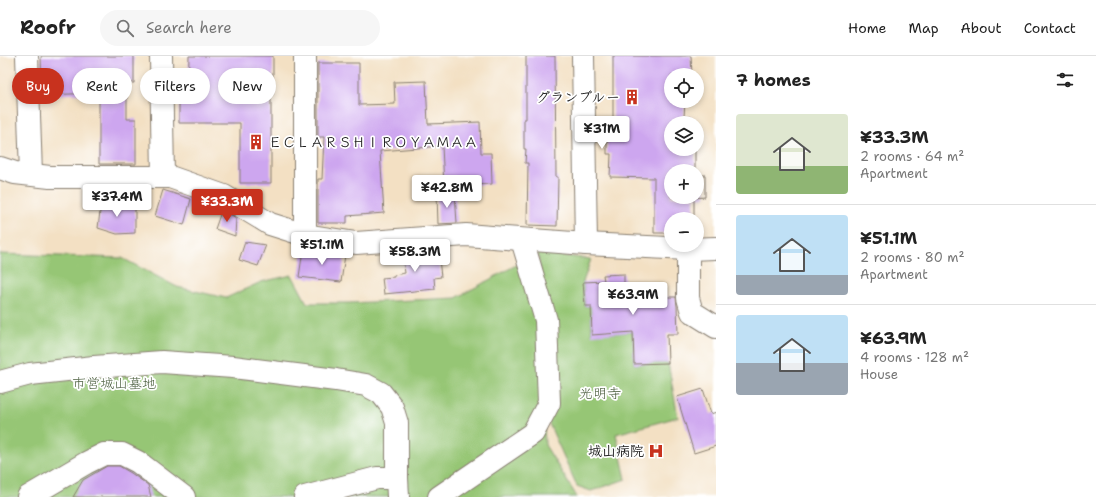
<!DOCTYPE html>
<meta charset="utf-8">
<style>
:root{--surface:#fff;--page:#f6f6f6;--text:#222;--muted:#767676;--line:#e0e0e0;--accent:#c8321e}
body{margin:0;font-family:"Shantell Sans","Klee One",sans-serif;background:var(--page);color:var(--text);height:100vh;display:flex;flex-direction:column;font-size:15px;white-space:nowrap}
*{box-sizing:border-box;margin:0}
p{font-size:13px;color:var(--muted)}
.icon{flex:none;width:22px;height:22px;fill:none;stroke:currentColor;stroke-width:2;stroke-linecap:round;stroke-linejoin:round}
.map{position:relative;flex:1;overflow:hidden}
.panel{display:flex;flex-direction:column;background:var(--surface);width:380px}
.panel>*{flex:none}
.hud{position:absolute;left:12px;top:12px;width:380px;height:36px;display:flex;gap:8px}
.buttons{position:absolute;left:664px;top:12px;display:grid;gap:8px}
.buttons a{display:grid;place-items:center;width:40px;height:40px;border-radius:50%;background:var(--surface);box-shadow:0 2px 6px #0003;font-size:20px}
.price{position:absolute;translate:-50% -34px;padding:0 9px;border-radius:4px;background:#fff;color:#222;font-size:13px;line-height:26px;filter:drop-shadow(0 1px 2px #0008)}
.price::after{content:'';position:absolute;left:50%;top:24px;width:12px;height:9px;margin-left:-6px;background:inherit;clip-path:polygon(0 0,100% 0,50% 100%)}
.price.selected{background:var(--accent);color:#fff}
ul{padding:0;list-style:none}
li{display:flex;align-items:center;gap:12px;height:100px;padding:0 20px}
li+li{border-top:1px solid var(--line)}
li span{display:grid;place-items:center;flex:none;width:112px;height:80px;border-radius:4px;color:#555}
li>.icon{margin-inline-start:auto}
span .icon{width:48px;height:48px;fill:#fffc;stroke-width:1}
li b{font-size:17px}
h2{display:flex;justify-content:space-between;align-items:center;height:48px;padding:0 20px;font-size:17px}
.tag{padding:0 14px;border-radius:18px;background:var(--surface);box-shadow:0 2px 6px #0003;font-size:14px;line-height:36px}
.tag.selected{background:var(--accent);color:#fff}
header{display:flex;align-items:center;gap:24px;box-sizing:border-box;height:56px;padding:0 20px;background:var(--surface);border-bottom:1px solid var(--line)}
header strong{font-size:19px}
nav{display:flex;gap:22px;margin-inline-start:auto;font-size:14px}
.search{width:280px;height:36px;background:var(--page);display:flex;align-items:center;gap:10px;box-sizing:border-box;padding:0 14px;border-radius:22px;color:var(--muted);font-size:15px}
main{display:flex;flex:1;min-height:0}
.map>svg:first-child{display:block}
.green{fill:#96c675;stroke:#597148}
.building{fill:#cda6ef}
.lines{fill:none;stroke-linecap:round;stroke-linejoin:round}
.minor-casing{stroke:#887e70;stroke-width:24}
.minor{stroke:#fff;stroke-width:22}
.labels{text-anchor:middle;stroke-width:3.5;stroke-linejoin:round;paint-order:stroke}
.poi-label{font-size:14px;font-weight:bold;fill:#1c1c1c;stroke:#fff;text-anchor:end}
.park-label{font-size:14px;fill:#4d6040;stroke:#fff}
</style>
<header>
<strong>Roofr</strong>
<div class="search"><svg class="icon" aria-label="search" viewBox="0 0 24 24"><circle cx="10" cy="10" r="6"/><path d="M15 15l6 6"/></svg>Search here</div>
<nav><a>Home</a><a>Map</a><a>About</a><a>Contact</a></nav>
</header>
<main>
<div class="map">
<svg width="716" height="441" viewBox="0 0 716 441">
<rect width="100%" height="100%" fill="#fff"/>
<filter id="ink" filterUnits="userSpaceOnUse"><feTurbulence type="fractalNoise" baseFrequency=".025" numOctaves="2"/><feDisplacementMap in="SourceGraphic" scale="8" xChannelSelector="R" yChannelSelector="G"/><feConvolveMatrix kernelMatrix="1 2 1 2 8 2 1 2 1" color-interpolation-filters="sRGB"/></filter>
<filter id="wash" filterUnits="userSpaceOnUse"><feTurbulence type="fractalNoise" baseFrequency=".012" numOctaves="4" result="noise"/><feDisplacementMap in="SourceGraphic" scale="16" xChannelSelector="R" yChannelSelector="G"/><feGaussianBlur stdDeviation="0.9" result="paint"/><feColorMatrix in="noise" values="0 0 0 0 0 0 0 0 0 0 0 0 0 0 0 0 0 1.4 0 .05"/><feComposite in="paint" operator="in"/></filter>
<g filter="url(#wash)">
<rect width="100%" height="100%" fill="#f3e0c3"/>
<g class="green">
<polygon points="538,197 591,203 583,226 585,250 591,250 592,278 633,276 634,308 668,307 678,361 616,378 626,423 591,435 577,430 546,361 555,338"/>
<polygon points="0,198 122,202 177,231 226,242 261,226 292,219 307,247 349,247 456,242 518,208 531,234 539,268 545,389 577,441 0,441"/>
</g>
<g id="blocks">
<g class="building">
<polygon points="41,0 134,0 134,27 127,27 127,63 136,63 136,108 99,108 99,37 42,39"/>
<polygon points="189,0 273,0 273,39 271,39 271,127 240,127 240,67 179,67 179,40 188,40"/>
<polygon points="526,0 555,0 556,121 558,121 557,170 527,169 528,107 525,107 526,93 524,93 524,63 526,63"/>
<polygon points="613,0 691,0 692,19 671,19 671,45 685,45 684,61 691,61 691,67 671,67 671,93 695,93 695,115 671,115 671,141 697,141 697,119 705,119 705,141 694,142 694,163 671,163 671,177 654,177 654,122 610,121 611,98 607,98 607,80 613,81"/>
<polygon points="318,7 359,7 359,49 395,48 394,26 426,25 428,68 480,66 481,97 491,97 492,128 444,130 442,90 380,95 384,157 347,160 347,167 318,167 318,123 322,123 324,81 318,81"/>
<polygon points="163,134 191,143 184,169 155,160"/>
<polygon points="455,138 457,167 438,168 437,139"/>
<polygon points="101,147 135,149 135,177 117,178 98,172"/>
<polygon points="222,153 236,162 235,180 215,173"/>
<polygon points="245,186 266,189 258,210 239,204"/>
<polygon points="303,194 345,199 341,226 299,221"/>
<polygon points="438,194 441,221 434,222 435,233 384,238 382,222 394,221 394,219 405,217 402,196"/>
<polygon points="624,218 624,230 642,229 643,236 654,236 654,241 676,241 677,250 678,278 667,278 668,307 634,308 633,276 592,279 591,250 585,250 583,226 604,225 603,219"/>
<polygon points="703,333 711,358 716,356 716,390 694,397 677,341"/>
<polygon points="107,410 119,410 131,417 148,429 151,441 73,441 83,424"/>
</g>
</g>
</g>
<g filter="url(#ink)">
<use href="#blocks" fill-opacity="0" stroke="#887e70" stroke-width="1"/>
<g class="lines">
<g class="minor-casing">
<g id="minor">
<polyline points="27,0 31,118"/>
<polyline points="161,0 163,121"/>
<polyline points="583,0 586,188"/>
<polyline points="0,112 15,117 50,121 170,121 224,140 270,168 305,179 356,187 466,179 586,188 688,193 716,192"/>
<polyline points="305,179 305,0"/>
<polyline points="688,193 688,242 692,256 716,271"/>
<polyline points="0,326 30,318 94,311 162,306 233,311 336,324 366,329 381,337 392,351 397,367 397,422 377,422 305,441"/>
<polyline points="397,422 398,441"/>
<polyline points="28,441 86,407 104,398 122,398 138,406 184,441"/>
<polyline points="439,441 533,377 549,347 546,264 522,184"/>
</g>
</g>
<use href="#minor" class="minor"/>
</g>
</g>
<defs>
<g id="building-bare" transform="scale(1.2)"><path d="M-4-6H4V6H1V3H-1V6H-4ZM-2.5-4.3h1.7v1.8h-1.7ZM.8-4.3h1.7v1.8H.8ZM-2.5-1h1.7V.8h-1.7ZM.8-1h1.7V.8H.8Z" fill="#c8321e" stroke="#fff" stroke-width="2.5" paint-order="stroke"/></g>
<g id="hospital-bare" transform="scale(1.2)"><path d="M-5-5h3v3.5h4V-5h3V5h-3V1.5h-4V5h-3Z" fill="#c8321e" stroke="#fff" stroke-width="2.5" paint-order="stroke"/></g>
</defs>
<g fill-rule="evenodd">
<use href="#building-bare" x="632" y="41"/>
<use href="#building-bare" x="256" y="86"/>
<use href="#hospital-bare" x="656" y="395"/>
</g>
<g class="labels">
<g class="poi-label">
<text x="620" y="46">グランブルー</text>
<text x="268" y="91" text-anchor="start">ＥＣＬＡＲＳＨＩＲＯＹＡＭＡＡ</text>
<text x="644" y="400">城山病院</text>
</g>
<g class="park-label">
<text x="114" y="332">市営城山墓地</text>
<text x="600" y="342">光明寺</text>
</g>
</g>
</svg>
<div class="buttons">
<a><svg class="icon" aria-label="locate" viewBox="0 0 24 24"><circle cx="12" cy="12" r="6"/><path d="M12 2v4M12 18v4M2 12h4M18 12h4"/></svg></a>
<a><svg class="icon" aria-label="layers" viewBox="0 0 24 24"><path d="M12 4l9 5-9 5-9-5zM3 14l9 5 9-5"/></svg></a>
<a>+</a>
<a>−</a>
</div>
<b class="price" style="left:602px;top:94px">¥31M</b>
<b class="price" style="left:447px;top:153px">¥42.8M</b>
<b class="price" style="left:117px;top:162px">¥37.4M</b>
<b class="price selected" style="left:227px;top:167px">¥33.3M</b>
<b class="price" style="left:322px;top:210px">¥51.1M</b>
<b class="price" style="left:415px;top:217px">¥58.3M</b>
<b class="price" style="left:633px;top:260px">¥63.9M</b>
<div class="hud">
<a class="tag selected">Buy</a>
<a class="tag">Rent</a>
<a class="tag">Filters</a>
<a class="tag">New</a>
</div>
</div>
<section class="panel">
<h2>7 homes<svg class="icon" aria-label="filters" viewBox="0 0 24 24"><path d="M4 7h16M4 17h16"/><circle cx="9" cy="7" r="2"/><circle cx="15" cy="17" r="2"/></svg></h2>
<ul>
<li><span style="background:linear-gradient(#dfe7d0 65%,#8fb573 0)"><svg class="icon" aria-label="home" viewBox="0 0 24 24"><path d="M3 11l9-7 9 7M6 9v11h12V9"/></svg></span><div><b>¥33.3M</b><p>2 rooms · 64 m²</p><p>Apartment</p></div></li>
<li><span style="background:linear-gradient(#bfe0f5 75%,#9aa5b1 0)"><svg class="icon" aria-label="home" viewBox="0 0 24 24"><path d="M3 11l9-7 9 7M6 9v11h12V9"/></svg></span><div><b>¥51.1M</b><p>2 rooms · 80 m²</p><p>Apartment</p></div></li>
<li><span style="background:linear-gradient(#bfe0f5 60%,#9aa5b1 0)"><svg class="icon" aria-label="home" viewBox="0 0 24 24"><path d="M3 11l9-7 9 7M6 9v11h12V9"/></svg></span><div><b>¥63.9M</b><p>4 rooms · 128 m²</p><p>House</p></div></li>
</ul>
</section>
</main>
